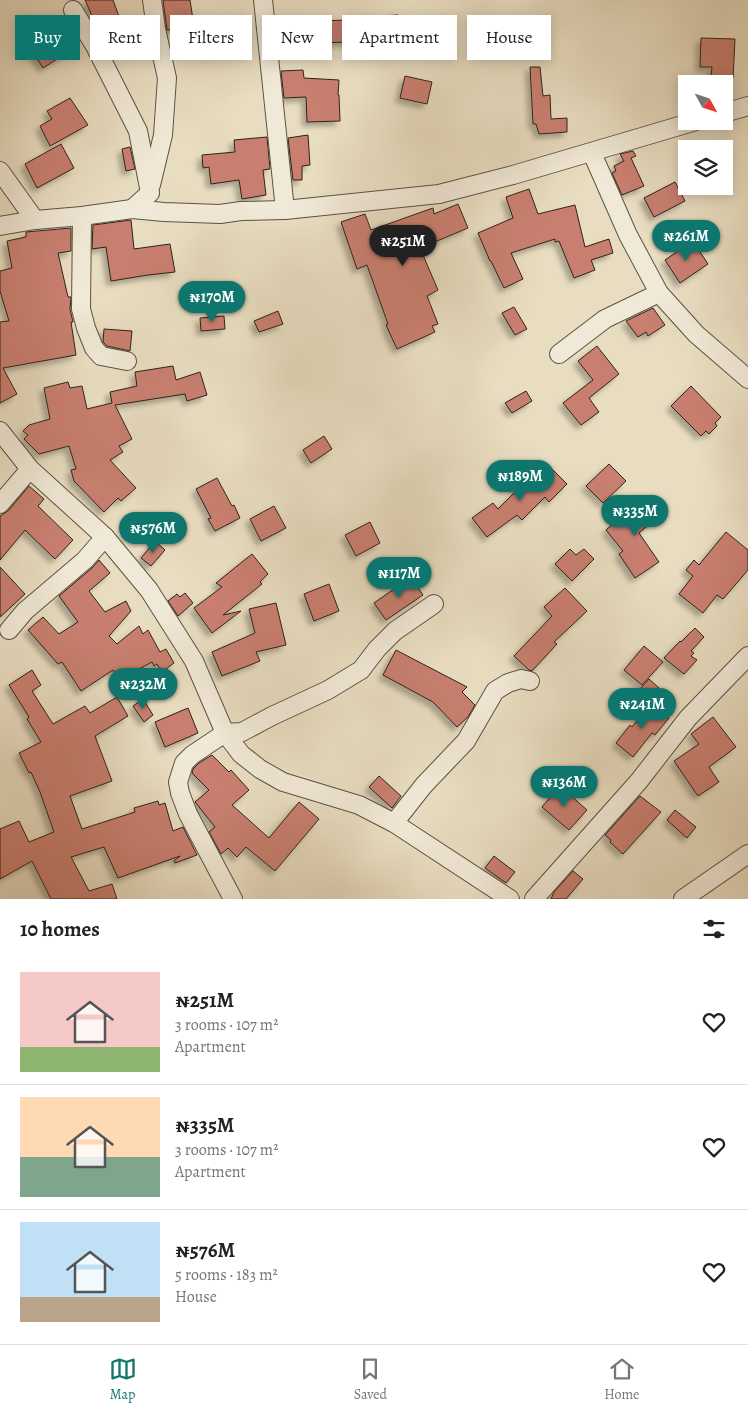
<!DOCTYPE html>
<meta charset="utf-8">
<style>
:root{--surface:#fff;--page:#f6f6f6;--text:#222;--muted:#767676;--line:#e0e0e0;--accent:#0f766e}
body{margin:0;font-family:Alegreya,serif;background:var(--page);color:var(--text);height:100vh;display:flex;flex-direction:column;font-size:19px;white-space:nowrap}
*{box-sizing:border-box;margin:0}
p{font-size:16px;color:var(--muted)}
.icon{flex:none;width:28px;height:28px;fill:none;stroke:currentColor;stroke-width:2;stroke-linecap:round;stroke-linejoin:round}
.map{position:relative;height:899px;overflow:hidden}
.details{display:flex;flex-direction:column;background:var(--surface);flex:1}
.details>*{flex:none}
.guide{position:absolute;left:15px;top:15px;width:719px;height:45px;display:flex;gap:10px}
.needle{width:32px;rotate:130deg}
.buttons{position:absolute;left:678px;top:75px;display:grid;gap:10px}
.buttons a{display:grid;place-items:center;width:55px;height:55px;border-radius:0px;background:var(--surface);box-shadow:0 2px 12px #0003;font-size:25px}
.price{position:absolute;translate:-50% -42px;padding:0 11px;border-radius:18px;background:var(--accent);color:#fff;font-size:16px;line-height:32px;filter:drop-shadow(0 1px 2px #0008)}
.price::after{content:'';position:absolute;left:50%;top:30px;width:15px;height:11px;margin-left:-8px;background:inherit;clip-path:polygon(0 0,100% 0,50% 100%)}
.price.current{background:#222;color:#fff}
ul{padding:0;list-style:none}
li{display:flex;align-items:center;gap:15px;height:125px;padding:0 20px}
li+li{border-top:1px solid var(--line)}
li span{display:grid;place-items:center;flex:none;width:140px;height:100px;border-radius:0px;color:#555}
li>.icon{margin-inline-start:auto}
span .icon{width:60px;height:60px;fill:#fffc;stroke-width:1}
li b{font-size:21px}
h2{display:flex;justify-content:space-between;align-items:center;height:60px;padding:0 20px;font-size:21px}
.pill{padding:0 18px;border-radius:0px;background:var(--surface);box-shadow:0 2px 12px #0003;font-size:18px;line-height:45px}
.pill.current{background:var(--accent);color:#fff}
.tabs{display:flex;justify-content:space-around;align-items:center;height:70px;border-top:1px solid var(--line);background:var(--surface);font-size:14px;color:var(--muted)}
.tabs a{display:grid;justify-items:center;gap:2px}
.tabs .current{color:var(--accent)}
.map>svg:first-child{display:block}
.building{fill:#c97f6f;stroke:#2d2319;filter:url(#shadow)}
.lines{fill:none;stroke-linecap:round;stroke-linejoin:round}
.street-casing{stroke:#5c5243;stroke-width:20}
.street{stroke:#f1e9d7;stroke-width:18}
</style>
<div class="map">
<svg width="748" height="899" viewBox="0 0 748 899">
<defs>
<filter id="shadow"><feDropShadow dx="-4.5" dy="4.5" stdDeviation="2.5" flood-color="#0004"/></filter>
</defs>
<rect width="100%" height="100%" fill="#e9ddc1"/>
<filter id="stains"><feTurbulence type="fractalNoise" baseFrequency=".004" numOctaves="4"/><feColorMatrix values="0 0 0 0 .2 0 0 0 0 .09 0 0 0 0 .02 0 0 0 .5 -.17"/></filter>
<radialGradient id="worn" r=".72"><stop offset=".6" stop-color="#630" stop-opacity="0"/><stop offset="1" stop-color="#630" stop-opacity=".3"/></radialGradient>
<g class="building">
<polygon points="85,0 113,0 122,25 100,34"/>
<polygon points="163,0 190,0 194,26 167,30"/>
<polygon points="398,15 399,42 394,42 394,44 372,45 372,41 320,43 320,21 371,19 371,18 378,18 378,16"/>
<polygon points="56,31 68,52 43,68 30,47"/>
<polygon points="701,38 735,39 733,78 711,77 712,67 700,67"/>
<polygon points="530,67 540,67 543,96 550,95 551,119 567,118 567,132 539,134 536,124 533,124"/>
<polygon points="303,70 304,78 339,80 338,95 339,95 340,121 307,122 306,97 284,98 281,71"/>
<polygon points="405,76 432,82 427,104 400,98"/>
<polygon points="70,98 88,125 50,146 40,126 52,119 47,111"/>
<polygon points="308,135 310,165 302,166 302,180 293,180 288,138"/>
<polygon points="267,137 270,169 263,170 266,195 242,199 239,180 211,184 209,167 203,168 202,155 235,152 234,140"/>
<polygon points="61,144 74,168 37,188 25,164"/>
<polygon points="130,147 135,169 126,171 122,149"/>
<polygon points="633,151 636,156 631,158 644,186 622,195 612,173 616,171 614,166 624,161 620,154"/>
<polygon points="675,182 685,201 654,217 644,198"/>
<polygon points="529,189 538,214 575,205 585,247 609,239 613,253 591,260 595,270 574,278 559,241 555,242 555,239 511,253 523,279 504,288 491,261 490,261 478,233 513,218 506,197"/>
<polygon points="458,204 468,228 420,248 438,290 427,296 438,324 432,326 435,332 397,349 386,325 388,324 367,265 357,269 341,222 365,214 371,230 433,208 434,214"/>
<polygon points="131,220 134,249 170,244 175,272 148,275 111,281 106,247 92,249 93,225"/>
<polygon points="71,228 71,251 58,253 68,297 71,297 70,309 73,322 71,322 76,355 3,368 17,394 0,403 0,322 9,321 0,291 0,271 12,268 7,241 26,237 26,232"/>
<polygon points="693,241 708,264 680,283 665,260"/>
<polygon points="514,307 527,329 515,335 502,313"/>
<polygon points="653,308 665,325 648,336 646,332 638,337 626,321"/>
<polygon points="278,311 283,324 259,332 254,321"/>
<polygon points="224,316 225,329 201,331 200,318"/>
<polygon points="104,329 132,331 130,351 107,346 103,342"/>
<polygon points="597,346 619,374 589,398 599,412 581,425 563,403 593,380 578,361"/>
<polygon points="173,366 176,380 200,372 207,395 187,401 185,394 115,405 132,439 119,446 123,452 110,460 136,488 121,501 118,498 104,512 74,481 71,470 76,469 69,446 39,454 24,439 28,435 23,431 29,425 50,419 44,388 68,382 70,388 82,386 87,409 112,403 110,392 137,386 135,372"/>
<polygon points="691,386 721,417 715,423 717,426 709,434 706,431 701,436 671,406"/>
<polygon points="526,391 532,401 512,413 505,403"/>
<polygon points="324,436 332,449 311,463 303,450"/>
<polygon points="609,464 626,481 603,503 586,486"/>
<polygon points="549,466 567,484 549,502 545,497 522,520 517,515 487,537 472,518 493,503 498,509 522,485 527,489"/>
<polygon points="217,478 232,506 234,505 240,518 215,531 208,519 211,518 196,489"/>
<polygon points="29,486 44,499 38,506 73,540 55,559 25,530 0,560 0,516 8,511"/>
<polygon points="643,497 660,515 639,533 659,562 635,578 619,554 623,551 606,530"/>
<polygon points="274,506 286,528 261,541 250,519"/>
<polygon points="370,522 380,543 356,556 345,535"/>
<polygon points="726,532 748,550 748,570 723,599 717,595 703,613 679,594 693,576 686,570 694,560 699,565"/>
<polygon points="155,541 165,550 151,566 141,558"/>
<polygon points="570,549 576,555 584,549 594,559 572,581 555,564"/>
<polygon points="252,554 268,574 260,582 262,584 223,615 241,611 212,633 194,608 222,587 216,583"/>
<polygon points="99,560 110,573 89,591 105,612 126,601 131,611 109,636 117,644 139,626 143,634 148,630 160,652 166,649 174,663 162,672 157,664 154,666 152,662 119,680 113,670 81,691 62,662 58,664 28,630 43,617 59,634 78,622 59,596 92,568"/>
<polygon points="0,567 25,594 0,617"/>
<polygon points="411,577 423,595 386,620 374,603"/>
<polygon points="329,584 339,611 314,621 304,594"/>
<polygon points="565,588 587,611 554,642 557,644 532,671 529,670 514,656 552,616 544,607"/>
<polygon points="185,593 193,603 178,616 168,601 177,594 180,597"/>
<polygon points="276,603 286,645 256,652 260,661 222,676 212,652 255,633 249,609"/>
<polygon points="695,628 704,637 691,651 694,653 691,656 697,660 684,674 664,658 680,641 681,642"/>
<polygon points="644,646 663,662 642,685 624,670"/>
<polygon points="396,650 467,687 462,692 475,705 468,717 457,727 433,702 383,675"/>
<polygon points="32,670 41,685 32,691 53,724 85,706 90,713 117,697 128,716 95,736 112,781 70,796 82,829 135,812 134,808 158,801 159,805 165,803 173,831 183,827 197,855 175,863 174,861 180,856 118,878 104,847 71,857 89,891 112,884 117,899 51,899 32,861 0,879 0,829 19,821 29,842 54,832 40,792 31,772 29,773 19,753 41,742 27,719 29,717 9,685"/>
<polygon points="649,679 668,696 660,705 641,688"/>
<polygon points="143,699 153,715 144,722 133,706"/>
<polygon points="652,703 669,718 655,735 652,733 633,757 616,743 630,725 632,727"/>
<polygon points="188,708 198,733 165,747 155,722"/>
<polygon points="713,717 736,747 709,767 719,782 698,796 674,761 699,744 691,734"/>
<polygon points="212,755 229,772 231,770 249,790 232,805 269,838 299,802 319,819 275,871 246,847 237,857 228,848 221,854 209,832 215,827 195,802 209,790 192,773 193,769 199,763"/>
<polygon points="379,776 401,796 392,808 369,787"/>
<polygon points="560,786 587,810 569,830 542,807"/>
<polygon points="640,796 661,812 623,854 610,842 611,840 605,835"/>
<polygon points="675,810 696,827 687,838 667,820"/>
<polygon points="494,856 515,872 506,883 485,868"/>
<polygon points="573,871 583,879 566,899 551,899 554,892"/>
</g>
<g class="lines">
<g class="street-casing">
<g id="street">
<polyline points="263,0 285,210"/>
<polyline points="73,10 95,46 138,131 150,193 132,209"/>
<polyline points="724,113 748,106"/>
<polyline points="592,153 628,235 659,293 696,334 748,379"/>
<polyline points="0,171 35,220"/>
<polyline points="151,185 163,135 167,78 156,29 152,0"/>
<polyline points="82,216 81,309 86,328 94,348 101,356 127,361"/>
<polyline points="0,226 35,220 82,216 132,209 164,212 220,214 241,211 285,210 439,194 513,175 696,121"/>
<polyline points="559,354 605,319 659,293"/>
<polyline points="0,431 30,469 105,537 149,590 194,661 225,733 241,754 260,769 283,782 359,805 394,823 510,899"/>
<polyline points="0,504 30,469"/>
<polyline points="9,630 25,611 85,560 105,537"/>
<polyline points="394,823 424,785 466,741 495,691 508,683 521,679 530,681"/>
<polyline points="233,899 188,814 180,793 178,782 184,763 192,755 225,733 242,732 272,716 328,690 361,670 377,649 395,631 434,604"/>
<polyline points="534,899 639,781 688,718 748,656"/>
<polyline points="683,899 748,854"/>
</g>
</g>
<use href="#street" class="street"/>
</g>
<rect width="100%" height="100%" filter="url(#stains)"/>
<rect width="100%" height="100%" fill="url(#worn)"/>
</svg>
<div class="buttons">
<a><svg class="needle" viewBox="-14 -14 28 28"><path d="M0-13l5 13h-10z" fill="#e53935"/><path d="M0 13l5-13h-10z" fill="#767676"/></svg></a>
<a><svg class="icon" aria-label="layers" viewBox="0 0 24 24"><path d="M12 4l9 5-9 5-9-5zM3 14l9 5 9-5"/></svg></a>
</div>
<b class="price" style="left:686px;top:262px">₦261M</b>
<b class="price current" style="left:403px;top:267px">₦251M</b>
<b class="price" style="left:212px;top:323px">₦170M</b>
<b class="price" style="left:520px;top:502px">₦189M</b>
<b class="price" style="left:635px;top:537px">₦335M</b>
<b class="price" style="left:153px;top:554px">₦576M</b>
<b class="price" style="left:399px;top:599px">₦117M</b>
<b class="price" style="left:143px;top:710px">₦232M</b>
<b class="price" style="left:642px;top:730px">₦241M</b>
<b class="price" style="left:564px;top:808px">₦136M</b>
<div class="guide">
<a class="pill current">Buy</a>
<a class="pill">Rent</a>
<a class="pill">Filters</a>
<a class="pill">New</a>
<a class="pill">Apartment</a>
<a class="pill">House</a>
</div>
</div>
<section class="details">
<h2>10 homes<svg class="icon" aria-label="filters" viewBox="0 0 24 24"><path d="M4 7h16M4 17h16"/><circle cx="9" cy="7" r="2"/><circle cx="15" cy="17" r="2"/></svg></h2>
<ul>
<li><span style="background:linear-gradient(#f6c9c9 75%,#8fb573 0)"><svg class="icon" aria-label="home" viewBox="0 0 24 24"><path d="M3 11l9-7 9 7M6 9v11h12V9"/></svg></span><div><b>₦251M</b><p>3 rooms · 107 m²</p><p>Apartment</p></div><svg class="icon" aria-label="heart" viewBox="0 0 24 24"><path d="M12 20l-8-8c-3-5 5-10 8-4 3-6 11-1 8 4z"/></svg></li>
<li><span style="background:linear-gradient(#ffd9b3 60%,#7fa58c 0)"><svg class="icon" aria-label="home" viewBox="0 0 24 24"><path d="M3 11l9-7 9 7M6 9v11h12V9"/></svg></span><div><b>₦335M</b><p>3 rooms · 107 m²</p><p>Apartment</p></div><svg class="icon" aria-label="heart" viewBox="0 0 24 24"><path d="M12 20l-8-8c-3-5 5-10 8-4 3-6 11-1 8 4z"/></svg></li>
<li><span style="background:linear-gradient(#bfe0f5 75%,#b9a48a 0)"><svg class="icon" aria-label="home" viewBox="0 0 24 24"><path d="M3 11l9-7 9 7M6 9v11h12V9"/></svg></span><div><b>₦576M</b><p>5 rooms · 183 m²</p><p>House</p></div><svg class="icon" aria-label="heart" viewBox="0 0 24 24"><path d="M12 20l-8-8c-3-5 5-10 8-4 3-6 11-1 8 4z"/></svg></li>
</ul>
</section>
<nav class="tabs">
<a class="current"><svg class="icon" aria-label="map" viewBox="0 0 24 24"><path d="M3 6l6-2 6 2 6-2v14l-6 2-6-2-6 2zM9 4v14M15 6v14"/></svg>Map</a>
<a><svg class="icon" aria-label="saved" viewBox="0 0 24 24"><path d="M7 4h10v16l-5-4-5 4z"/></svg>Saved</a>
<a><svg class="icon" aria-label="home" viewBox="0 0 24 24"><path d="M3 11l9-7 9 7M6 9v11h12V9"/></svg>Home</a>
</nav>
